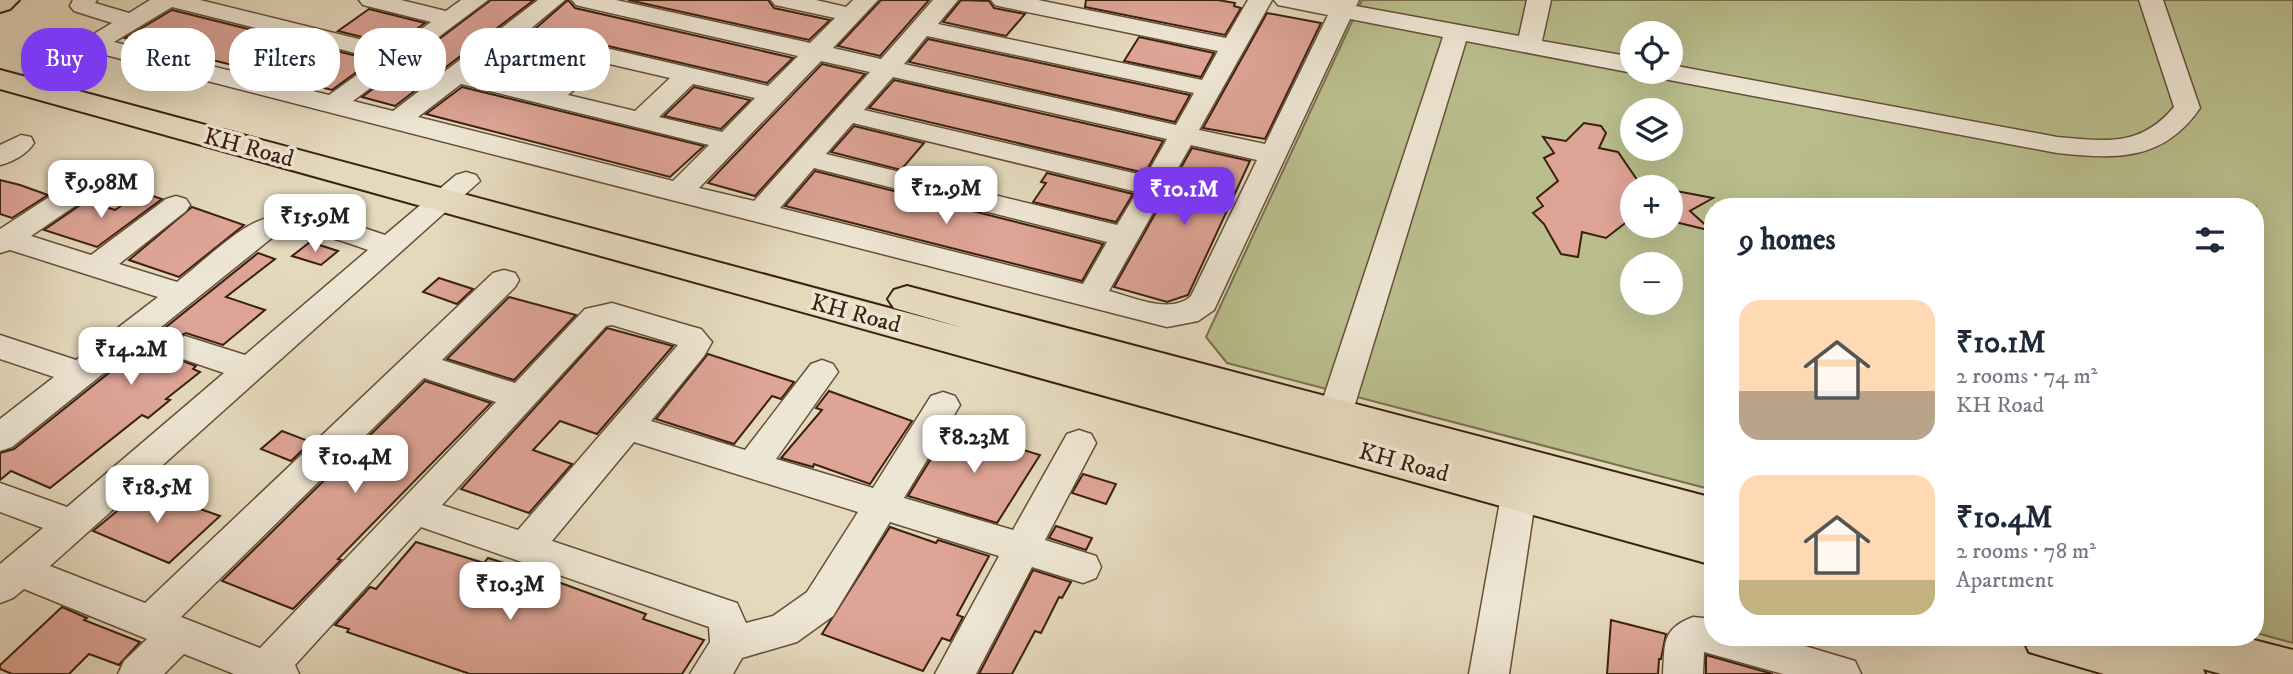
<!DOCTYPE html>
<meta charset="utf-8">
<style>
:root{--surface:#fff;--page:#f2f2f3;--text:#1f2937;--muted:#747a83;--accent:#7c3aed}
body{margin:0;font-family:"IM FELL DW Pica",serif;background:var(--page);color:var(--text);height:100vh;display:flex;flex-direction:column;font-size:26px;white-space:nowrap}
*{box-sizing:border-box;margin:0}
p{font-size:23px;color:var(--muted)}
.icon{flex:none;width:38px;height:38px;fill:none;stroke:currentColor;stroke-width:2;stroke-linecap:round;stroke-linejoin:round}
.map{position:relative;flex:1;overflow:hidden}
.details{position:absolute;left:1704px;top:198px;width:560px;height:448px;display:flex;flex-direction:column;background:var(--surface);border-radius:28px;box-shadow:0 7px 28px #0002}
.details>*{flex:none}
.top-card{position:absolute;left:21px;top:28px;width:665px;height:63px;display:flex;gap:14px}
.fabs{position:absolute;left:1620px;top:21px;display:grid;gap:14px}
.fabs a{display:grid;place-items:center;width:63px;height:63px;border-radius:50%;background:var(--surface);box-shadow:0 7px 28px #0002;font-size:35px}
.price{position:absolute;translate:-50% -60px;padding:0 16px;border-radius:14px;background:#fff;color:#222;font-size:23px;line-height:46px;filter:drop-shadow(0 2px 4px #0008)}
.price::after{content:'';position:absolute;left:50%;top:42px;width:21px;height:16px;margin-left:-10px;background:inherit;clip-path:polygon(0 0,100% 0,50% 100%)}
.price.current{background:var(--accent);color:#fff}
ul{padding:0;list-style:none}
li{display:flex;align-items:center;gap:21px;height:175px;padding:0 35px}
li span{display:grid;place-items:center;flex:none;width:196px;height:140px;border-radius:21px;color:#555}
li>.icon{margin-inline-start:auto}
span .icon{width:84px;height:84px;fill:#fffc;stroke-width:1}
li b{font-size:30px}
h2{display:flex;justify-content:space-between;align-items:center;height:84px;padding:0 35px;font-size:30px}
.chip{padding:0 24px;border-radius:28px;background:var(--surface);box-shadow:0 7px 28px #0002;font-size:24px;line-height:63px}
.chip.current{background:var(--accent);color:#fff}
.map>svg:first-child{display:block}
.green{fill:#babe8d;stroke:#7a704d;stroke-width:2;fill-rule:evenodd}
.building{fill:#dea496;stroke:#3b210d;stroke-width:2}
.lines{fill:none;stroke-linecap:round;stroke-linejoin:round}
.minor-casing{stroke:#664f39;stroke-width:3}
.major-casing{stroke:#3b210d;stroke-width:4}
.minor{fill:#eee6d4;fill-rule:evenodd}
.major{fill:#e5d9bd;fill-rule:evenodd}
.labels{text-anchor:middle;stroke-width:7;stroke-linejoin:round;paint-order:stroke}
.street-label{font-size:24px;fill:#3b210d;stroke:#eee6d4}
</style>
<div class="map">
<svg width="2293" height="674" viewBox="0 0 2293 674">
<rect width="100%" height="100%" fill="#e5d9bd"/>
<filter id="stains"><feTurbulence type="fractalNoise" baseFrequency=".00286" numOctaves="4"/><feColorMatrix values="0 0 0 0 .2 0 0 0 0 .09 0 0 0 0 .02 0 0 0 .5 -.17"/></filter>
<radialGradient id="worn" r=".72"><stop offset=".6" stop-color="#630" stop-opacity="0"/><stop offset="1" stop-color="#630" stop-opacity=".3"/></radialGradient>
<path class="green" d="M1362,0H2293V643L2256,633V206H1713V490L1227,363L1206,337ZM1633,33H1671V72H1633ZM1633,110H1671V149H1633ZM1633,187H1671V226H1633ZM1633,264H1671V303H1633Z"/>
<g class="building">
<polygon points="491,0 534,0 395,106 362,97"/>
<polygon points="568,0 575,8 793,58 767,83 535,29"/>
<polygon points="628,0 768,0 774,8 830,20 809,40"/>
<polygon points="881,0 929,0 880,56 838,46"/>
<polygon points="961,0 989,1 994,8 1025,14 1006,36 943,22"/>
<polygon points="1086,0 1218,0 1235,3 1234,6 1241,8 1225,35 1085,7"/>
<polygon points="369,9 425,23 394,45 338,31"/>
<polygon points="172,10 276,36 373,60 332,90 125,38"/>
<polygon points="1267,13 1321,23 1265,139 1203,128"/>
<polygon points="1139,37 1214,53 1201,77 1124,61"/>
<polygon points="928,39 1190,95 1175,122 909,62"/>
<polygon points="516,44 575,58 543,86 482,71"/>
<polygon points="822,64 865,74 755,196 708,183"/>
<polygon points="894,80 1163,141 1145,173 869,108"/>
<polygon points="462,87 704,146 670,177 426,114"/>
<polygon points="694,87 750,100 721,129 664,116"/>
<polygon points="1584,123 1601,126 1606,133 1599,148 1618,152 1642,187 1633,187 1633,217 1606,238 1582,232 1578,257 1561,254 1544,224 1533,213 1543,206 1537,198 1558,181 1544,158 1554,153 1543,137 1566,141"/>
<polygon points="854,126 924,143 901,170 831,152"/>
<polygon points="1192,148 1250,161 1188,295 1167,302 1114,287"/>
<polygon points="815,171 1103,244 1082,281 785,206"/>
<polygon points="1047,173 1133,194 1116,222 1033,202 1046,183 1041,182"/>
<polygon points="0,180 20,185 48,195 12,218 0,214"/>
<polygon points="1671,190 1713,198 1690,211 1712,231 1671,221"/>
<polygon points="141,192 162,199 97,247 44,230 86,201 115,210"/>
<polygon points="192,207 244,225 179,277 129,260"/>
<polygon points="310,242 338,251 321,265 292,256"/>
<polygon points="258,253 275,259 226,297 265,310 223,345 186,333 172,339 167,347 172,357 196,366 193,369 200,372 166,399 170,400 148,418 142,415 50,488 11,471 0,480 0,453 14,449"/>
<polygon points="439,278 473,289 457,304 423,292"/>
<polygon points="509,297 576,315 514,380 447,359"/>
<polygon points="607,328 673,346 597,434 560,421 533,450 572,464 529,513 461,489"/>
<polygon points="708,354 794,382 781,399 772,396 734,444 656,419"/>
<polygon points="425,381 491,403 338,559 341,560 293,609 222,581"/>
<polygon points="829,391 912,421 870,484 814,464 813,467 781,458 822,410 816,408"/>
<polygon points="950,428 1040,455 997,523 908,496"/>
<polygon points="282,431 311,442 291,461 261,449"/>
<polygon points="1083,474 1116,484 1106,504 1072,493"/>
<polygon points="146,487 186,504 220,516 169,563 93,531"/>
<polygon points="1056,526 1092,538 1086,550 1049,538"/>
<polygon points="890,527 936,543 938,540 989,556 957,615 963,617 950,641 942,638 923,671 822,634"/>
<polygon points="416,542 484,563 488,558 514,566 646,614 643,619 704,640 682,674 470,674 347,632 349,629 335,625 370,587 376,589"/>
<polygon points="1033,570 1071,582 1062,598 1059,597 1041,633 1035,631 1012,674 979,674"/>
<polygon points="62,607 87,618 84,620 140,642 119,665 89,654 69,674 12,674 0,669 0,665"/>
<polygon points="1611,620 1666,634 1661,659 1659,659 1658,674 1607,674"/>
<polygon points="1706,655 1773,674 1706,674"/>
</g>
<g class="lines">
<g class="minor-casing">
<g id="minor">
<path d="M73,0H97L95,3L129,13L150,0H200L395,48L431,22L363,5L359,0H401L446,11L461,0H488L353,101L393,111L538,0H565L529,30L768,86L798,56L584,7L576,5L572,0H616L810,43L835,18L775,5L771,0H816L846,7L853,0H878L833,48L881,59L933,0H958L938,24L1202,80L1218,51L1003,7L995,5L991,0H1038L1226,38L1248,0H1272L1199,130L1265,144L1328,15L1278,5L1274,0H1359L1356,6L1519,36L1527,0H1551L1542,41L1633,57V72H1636L1633,73L1466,41L1352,414L1347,423L1335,427L1323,423L1318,414L1443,37L1350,19L1214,310L1198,321L1167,327L90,51L87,46L92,35L112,23L74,11L70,6ZM172,7L379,59L329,95L114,42ZM927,36L1194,93L1176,125L904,64ZM515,41L581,57L544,89L476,72ZM821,61L870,72L754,201L699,188ZM605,63L670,78L635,111L568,95ZM893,77L1167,139L1146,176L864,110ZM461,84L709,145L673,181L418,117ZM693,84L755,98L722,132L659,117ZM853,123L1137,192L1117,225L826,154ZM1191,145L1257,160L1191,296C1170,315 1133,297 1109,291ZM814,168L1107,242L1083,284L780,208Z"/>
<path d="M2139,0H2163L2200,108C2163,162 2116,159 2057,153L1669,80L1660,77L1656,72H1671V65L2057,137C2104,141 2140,148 2174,107Z"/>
<path d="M21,135L31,137L34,143C27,154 13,162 0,165V145Z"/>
<path d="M93,172L103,175L107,181L103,187L31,236L91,255L166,199L176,196L186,199L190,205L186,211L119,264L177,282C199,265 231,234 254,223C297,202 344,221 385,235L456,175L466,172L476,175L480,181L50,566L145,603L493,273L504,270L515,273L519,280L515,287L442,360L515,383L585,309L612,303L690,326L701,329L712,342L704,356L651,421L745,450L811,364L822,360L833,364L838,372L776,459L873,488L931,396L943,392L955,396L960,405L904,498L1013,530L1067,434L1079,430L1091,434L1096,443L1045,540L1096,556L1101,567L1096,578L1083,583L1032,567L976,674H935L999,556L890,522L833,616L797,642L742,658L733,674H690L710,642L709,627L421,527L295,665L299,674H234L184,654L164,674H118L124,661L147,639L24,589L13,598L0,603V564L43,528L0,512V483L67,507L224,373L174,356L169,348L174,340L185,336L245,355L368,250C338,240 305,225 273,237L12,447L0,451V419L54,377L0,359V335L76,360L158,297L10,250L0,253V229L83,175ZM612,325L678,345L518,530L442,505L606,326ZM424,378L496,402L260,648L181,617ZM634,442L858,512L807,592L773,616L746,623L737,603L552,541Z"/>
<polygon points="1523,454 1535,458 1540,468 1509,674 1469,674 1506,468 1511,458"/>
<path d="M1693,617L1713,619V637H1775L1855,661L1861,674H1783L1704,652L1703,674H1663C1665,644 1661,629 1693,617Z"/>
</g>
</g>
<g class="major-casing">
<g id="major">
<polygon points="0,0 19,0 10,9 0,12"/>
<polygon points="0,70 964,328 894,308 888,299 894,290 907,286 1713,498 1713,565 0,89"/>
<polygon points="2022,637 2124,637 2140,641 2138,637 2242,637 2293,650 2293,674 2221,674 2203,669 2205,674 2104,674 2029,652"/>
</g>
</g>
<use href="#minor" class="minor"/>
<use href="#major" class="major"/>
</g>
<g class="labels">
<g class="street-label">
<text transform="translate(249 147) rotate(15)" y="8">KH Road</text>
<text transform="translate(856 313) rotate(15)" y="8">KH Road</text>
<text transform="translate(1404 462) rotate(15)" y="8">KH Road</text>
</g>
</g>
<rect width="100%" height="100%" filter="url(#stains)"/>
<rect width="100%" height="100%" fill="url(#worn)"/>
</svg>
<div class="fabs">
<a><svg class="icon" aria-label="locate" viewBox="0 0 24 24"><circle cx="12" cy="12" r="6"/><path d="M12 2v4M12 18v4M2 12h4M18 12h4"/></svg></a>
<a><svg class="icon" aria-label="layers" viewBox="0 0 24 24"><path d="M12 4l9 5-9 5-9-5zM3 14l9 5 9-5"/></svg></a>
<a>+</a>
<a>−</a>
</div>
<b class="price" style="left:101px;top:220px">₹9.98M</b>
<b class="price" style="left:946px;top:226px">₹12.9M</b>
<b class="price current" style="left:1184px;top:227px">₹10.1M</b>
<b class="price" style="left:315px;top:254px">₹15.9M</b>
<b class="price" style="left:131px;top:387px">₹14.2M</b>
<b class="price" style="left:974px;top:475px">₹8.23M</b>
<b class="price" style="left:355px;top:495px">₹10.4M</b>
<b class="price" style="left:157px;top:525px">₹18.5M</b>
<b class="price" style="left:510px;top:622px">₹10.3M</b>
<div class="top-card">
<a class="chip current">Buy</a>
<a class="chip">Rent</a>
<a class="chip">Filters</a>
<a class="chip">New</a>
<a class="chip">Apartment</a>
</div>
<section class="details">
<h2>9 homes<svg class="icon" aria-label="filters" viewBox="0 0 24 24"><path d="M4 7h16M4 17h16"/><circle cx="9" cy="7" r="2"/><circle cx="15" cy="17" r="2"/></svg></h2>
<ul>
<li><span style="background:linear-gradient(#ffd9b3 65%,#b9a48a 0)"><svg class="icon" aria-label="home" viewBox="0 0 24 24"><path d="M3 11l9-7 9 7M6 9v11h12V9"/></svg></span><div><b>₹10.1M</b><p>2 rooms · 74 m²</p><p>KH Road</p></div></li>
<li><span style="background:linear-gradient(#ffd9b3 75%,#c2b280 0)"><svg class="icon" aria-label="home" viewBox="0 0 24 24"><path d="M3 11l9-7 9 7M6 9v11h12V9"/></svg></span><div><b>₹10.4M</b><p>2 rooms · 78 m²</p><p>Apartment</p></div></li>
</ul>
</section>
</div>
